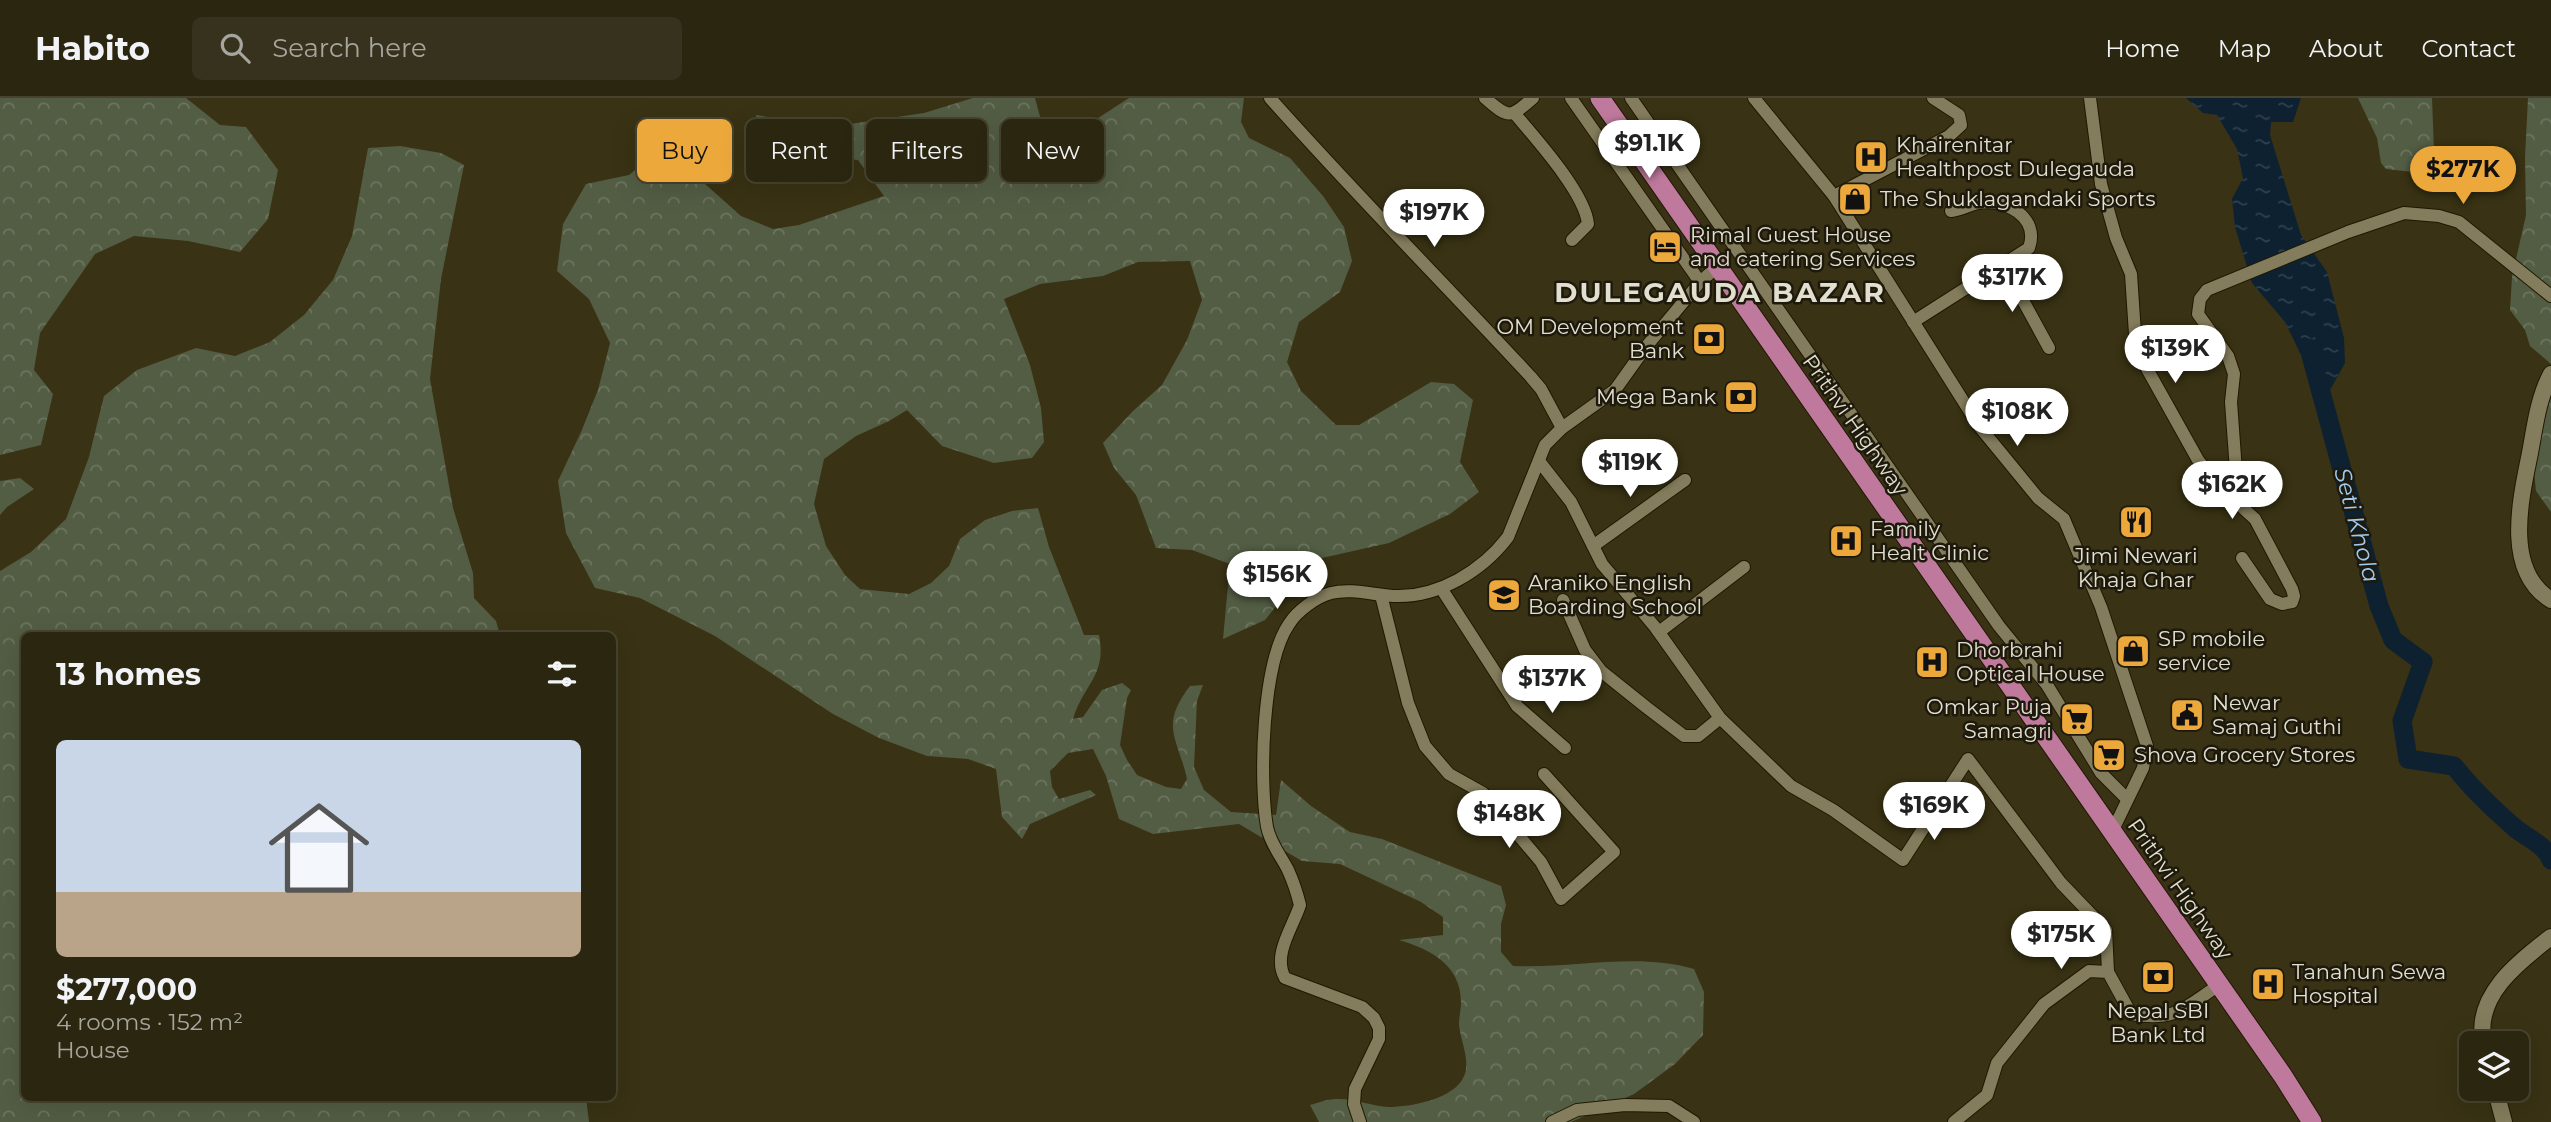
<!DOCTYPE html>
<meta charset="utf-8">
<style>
:root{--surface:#2b260f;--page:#37321d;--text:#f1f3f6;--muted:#a6a59e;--line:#47432f;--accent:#eda83c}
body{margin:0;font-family:Montserrat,sans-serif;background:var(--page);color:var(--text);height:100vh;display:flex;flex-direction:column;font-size:26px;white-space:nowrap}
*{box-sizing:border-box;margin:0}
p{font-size:23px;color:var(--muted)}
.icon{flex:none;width:38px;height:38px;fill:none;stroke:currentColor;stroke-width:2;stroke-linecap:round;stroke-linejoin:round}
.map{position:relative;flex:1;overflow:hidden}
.drawer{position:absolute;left:21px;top:534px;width:595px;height:469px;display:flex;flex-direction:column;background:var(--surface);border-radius:10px;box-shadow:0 7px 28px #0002,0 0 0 2px var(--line)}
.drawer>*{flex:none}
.guide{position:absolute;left:637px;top:21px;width:665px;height:63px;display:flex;gap:14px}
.buttons{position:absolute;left:2459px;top:933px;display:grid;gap:14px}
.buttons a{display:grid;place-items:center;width:70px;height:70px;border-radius:10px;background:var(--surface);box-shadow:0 7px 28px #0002,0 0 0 2px var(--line);font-size:35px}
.price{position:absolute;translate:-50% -60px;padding:0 16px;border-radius:24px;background:#fff;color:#222;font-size:23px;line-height:46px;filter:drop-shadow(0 2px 4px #0008)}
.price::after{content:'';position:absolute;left:50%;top:42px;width:21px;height:16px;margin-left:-10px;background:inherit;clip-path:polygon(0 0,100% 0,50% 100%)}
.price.active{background:var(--accent);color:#111}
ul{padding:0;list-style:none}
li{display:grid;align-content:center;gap:14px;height:371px;padding:0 35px}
li span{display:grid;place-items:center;height:217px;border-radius:10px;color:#555}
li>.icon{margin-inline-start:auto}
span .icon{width:126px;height:126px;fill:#fffc;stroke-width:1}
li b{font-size:30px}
h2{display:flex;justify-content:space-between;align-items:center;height:84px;padding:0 35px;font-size:30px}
.chip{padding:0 24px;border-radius:10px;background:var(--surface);box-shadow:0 7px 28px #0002,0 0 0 2px var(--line);font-size:24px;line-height:63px}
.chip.active{background:var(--accent);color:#111}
header{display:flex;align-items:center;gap:42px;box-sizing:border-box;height:98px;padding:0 35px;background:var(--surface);border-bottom:2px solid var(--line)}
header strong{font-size:33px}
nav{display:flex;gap:38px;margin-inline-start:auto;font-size:24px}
.search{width:490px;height:63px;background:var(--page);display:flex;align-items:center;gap:18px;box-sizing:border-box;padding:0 24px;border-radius:10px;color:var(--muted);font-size:26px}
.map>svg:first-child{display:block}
.forest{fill:url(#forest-crowns)}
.water{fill:url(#water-ripples)}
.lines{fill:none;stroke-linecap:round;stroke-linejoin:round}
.river{stroke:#0d2131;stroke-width:19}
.minor-casing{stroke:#201900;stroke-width:14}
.tertiary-casing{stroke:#201900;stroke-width:18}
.trunk-casing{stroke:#201900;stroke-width:21}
.minor{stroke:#847d5d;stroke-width:12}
.tertiary{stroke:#847d5d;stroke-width:16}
.trunk{stroke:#be799d;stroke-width:19}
.labels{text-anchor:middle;stroke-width:5;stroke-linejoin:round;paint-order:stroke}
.poi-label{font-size:21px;fill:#e3dfce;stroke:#1d1a0d;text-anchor:start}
.street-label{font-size:21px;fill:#e3dfce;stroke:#1d1a0d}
.water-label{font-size:23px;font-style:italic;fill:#a0caf1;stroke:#1d1a0d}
.district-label{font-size:28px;font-weight:bold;letter-spacing:2px;fill:#e3dfce;stroke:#1d1a0d}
</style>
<header>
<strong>Habito</strong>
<div class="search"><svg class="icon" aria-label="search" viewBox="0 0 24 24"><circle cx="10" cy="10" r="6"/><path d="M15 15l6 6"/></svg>Search here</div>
<nav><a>Home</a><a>Map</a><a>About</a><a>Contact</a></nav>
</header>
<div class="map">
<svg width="2551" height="1024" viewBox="0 0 2551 1024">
<defs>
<pattern id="forest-crowns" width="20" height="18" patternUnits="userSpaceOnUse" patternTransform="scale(1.75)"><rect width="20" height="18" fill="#535d44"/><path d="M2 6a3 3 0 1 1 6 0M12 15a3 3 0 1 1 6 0" fill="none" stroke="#6c745e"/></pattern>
<pattern id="water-ripples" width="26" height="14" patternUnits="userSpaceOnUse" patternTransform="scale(1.75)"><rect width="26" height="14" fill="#0d2131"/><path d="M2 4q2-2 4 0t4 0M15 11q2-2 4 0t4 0" fill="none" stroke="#30414e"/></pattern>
</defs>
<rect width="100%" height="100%" fill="#393214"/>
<g class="forest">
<polygon points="0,0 186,0 220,27 246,29 278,72 268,121 240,154 188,143 134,138 95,156 40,235 34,272 53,296 41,347 0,357"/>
<path d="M973,0H1035L1042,26L1092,24L1129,0H1244L1241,24L1249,40L1290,60L1323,98L1344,129L1352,163L1340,194L1299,224L1287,264L1301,293L1336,327H1359L1431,284L1454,286L1473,302L1460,364L1479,394L1450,416L1389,445L1313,462L1265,522L1223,541L1230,466L1192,452L1156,450L1136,397L1114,370L1103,345L1133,313L1162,287L1187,242L1202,202L1190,163L1138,164L1103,178L1040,186L1004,201L1030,267L1041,310L1044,344L1032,360L994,365L942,348L907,312L889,323L856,338L824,361L814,406L826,448L845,477L860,491L909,496L931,485L949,468L960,441L985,422L1012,413L1038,410L1049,449L1084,537H1099C1107,578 1084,585 1073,621L1083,619L1102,592L1122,585L1131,592L1127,600L1120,647L1127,662L1137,677L1166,689L1181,691L1187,681C1178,640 1159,628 1190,588L1203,587L1197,603L1194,669L1204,692L1231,714L1276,717L1281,682L1311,708L1350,734L1382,741L1501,788L1506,807L1501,826V854L1513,868C1573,871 1636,854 1694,871L1704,894L1703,937L1675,966L1634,996L1571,1024H1319L1310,1007C1318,1005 1327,1001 1336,1001C1353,1000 1371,1008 1389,1009C1410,1009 1455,1001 1464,978C1471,963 1460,942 1459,926C1459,919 1461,912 1461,904C1461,867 1430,851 1399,842L1443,837V819L1421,804L1340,766L1302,763L1239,726L1153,736L1119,721L1106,678L1093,651L1068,655L1050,673L1052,689L1059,701L1090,692L1096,697L1030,726L1022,741L1002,719L996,671L968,661L927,658L879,640L833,616L715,538L640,500L595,490L566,435L558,383L581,334L598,292L610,245L589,201L557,173L563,126L586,86L629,77L649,61L669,54L741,118L773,131L799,127L884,98L858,62L762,54L756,17L830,29L924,15Z"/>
<polygon points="2358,0 2432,0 2434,54 2422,75 2386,71 2381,65 2377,40"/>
<polygon points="2528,0 2551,0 2551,266 2530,248 2525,232 2510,212 2512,179 2526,117 2525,59"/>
<polygon points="400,48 441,55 464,67 441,181 430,281 453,410 473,475 474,500 496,523 500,537 24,537 24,999 586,999 589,1024 0,1024 0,473 31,454 66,421 89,359 104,298 137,272 196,250 235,258 270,244 304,217 333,182 352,138 368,50"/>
<polygon points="2551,279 2551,414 2536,393 2532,352"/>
<polygon points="20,380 34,391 7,409 0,417 0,383"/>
</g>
<polygon class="water" points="2186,0 2301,0 2293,24 2271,24 2270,37 2301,137 2327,174 2344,240 2345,265 2324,303 2316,274 2300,255 2285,224 2252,185 2235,129 2232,101 2243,80 2237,51 2217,17 2203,15"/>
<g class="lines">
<path class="river" d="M2309,250L2379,508L2393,542L2423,564L2402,623L2408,661L2454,668C2472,691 2493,711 2515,730C2527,740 2546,747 2551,762"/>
<g class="minor-casing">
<g id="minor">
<path d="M1270,0C1354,95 1444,185 1530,278L1541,291L1562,330"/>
<path d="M1485,0C1509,21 1510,20 1533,0"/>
<polyline points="1571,0 1700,184"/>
<polyline points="1631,0 1999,528 2047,587 2101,675 2127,701"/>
<polyline points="1754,0 1834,98 1979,328 2038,400 2064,421 2101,509 2147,648 2143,670 2112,734"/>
<polyline points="2090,0 2101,86 2116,140 2131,176 2136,251 2198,362 2222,391 2236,373 2231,304 2234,276 2228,258 2198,216 2200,201 2207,192 2348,134 2404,115 2439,118 2459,124 2551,198"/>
<path d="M1515,16C1536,41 1585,95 1588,126L1572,142"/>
<polyline points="1834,98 1949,38 1961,27 1959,17 1933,0"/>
<polyline points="2003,166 2049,250"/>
<path d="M1913,224L2029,150C2040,119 2005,100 1978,105C1968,107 1961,112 1951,113"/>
<polyline points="1539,363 1571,404 1602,466 1655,529 1720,620 1791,688 1833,712 1903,762 1968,661 2061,785 2106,832 2108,874"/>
<polyline points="2222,391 2255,421 2292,491 2294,498 2292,504 2282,506 2270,501 2242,460"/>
<polyline points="1593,448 1685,382"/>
<polyline points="1441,490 1517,608 1565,650"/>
<polyline points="1381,497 1408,605 1425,648 1449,676 1483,695 1541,764 1561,801 1614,754 1544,676"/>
<polyline points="1563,502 1585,552 1601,573 1646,609 1684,638 1698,638 1720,620"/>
<polyline points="1659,534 1744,469"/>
<path d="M1360,1024L1354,1006L1355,991L1379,941V930L1374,920L1362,909L1285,880C1272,857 1293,829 1300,807C1297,795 1293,783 1288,772C1281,758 1270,745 1267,729C1259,682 1262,565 1289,526C1297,513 1316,499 1331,495C1351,490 1374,497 1394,498C1438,500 1482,473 1508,439L1545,347L1562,330L1615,292L1645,250L1700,184L1717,169"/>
<polyline points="1552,1024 1577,1012 1625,1007 1669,1008 1694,1024"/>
<path d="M1954,1024L1987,997L1997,965L2044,906L2089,873L2108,874L2131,916C2176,924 2184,910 2219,887"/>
</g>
</g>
<g class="tertiary-casing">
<g id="tertiary">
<path d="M2551,276C2538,301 2535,328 2530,355C2521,400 2503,472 2551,502"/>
<path d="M2484,945C2473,899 2518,864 2551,839"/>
<polyline points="2495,990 2504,1024"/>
</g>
</g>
<g class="trunk-casing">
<polyline id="trunk" points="1600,0 2283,978 2312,1024"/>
</g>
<use href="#minor" class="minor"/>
<use href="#tertiary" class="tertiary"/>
<use href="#trunk" class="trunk"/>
</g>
<defs>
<g id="hospital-square" transform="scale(1.75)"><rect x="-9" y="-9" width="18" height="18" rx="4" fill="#eda83c" stroke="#1d1a0d"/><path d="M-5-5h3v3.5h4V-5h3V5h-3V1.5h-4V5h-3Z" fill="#111"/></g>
<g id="shop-square" transform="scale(1.75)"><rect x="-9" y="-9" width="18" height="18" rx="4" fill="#eda83c" stroke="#1d1a0d"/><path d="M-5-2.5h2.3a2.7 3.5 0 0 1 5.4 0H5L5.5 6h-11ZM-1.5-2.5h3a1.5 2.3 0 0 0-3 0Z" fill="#111"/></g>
<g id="hotel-square" transform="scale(1.75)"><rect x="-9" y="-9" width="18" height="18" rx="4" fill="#eda83c" stroke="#1d1a0d"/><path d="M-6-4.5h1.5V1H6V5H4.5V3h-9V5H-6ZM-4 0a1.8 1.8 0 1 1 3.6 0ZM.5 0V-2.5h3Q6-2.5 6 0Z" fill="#111"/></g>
<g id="bank-square" transform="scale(1.75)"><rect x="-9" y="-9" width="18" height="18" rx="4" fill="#eda83c" stroke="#1d1a0d"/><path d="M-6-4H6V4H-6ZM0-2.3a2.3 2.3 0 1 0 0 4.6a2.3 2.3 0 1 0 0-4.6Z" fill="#111"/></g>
<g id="restaurant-square" transform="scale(1.75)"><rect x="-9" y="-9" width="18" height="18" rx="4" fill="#eda83c" stroke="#1d1a0d"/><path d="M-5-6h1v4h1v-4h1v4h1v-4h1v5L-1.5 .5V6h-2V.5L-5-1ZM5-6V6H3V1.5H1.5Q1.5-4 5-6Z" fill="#111"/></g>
<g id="school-square" transform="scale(1.75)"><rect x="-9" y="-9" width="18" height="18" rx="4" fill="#eda83c" stroke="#1d1a0d"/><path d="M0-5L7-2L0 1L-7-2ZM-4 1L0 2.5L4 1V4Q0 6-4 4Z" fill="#111"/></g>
<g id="civic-square" transform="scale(1.75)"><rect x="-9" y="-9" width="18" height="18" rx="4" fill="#eda83c" stroke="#1d1a0d"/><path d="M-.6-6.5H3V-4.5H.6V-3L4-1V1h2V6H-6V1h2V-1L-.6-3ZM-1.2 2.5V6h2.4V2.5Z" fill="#111"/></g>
<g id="supermarket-square" transform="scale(1.75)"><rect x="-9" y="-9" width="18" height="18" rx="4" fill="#eda83c" stroke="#1d1a0d"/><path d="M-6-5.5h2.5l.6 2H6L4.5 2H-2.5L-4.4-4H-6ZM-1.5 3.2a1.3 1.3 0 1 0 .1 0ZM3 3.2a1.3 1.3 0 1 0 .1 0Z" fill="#111"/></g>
</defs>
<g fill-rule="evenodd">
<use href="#hospital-square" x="1871" y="59"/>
<use href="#shop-square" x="1855" y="101"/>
<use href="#hotel-square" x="1665" y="149"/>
<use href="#bank-square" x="1709" y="241"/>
<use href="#bank-square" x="1741" y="299"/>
<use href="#restaurant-square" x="2136" y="424"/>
<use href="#hospital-square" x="1846" y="443"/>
<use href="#school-square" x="1504" y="497"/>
<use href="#shop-square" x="2133" y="553"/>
<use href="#hospital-square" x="1932" y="564"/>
<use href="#civic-square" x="2187" y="617"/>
<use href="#supermarket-square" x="2077" y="621"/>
<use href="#supermarket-square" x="2109" y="657"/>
<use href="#bank-square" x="2158" y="879"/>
<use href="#hospital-square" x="2268" y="886"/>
</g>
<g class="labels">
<g class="poi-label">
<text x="1896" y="54">Khairenitar<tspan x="1896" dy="24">Healthpost Dulegauda</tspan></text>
<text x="1880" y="108">The Shuklagandaki Sports</text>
<text x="1690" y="144">Rimal Guest House<tspan x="1690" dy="24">and catering Services</tspan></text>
<text x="1684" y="236" text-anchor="end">OM Development<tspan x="1684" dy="24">Bank</tspan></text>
<text x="1716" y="306" text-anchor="end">Mega Bank</text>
<text x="1870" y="438">Family<tspan x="1870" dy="24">Healt Clinic</tspan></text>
<text x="2136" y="465" text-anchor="middle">Jimi Newari<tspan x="2136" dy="24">Khaja Ghar</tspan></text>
<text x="1528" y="492">Araniko English<tspan x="1528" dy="24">Boarding School</tspan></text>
<text x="2158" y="548">SP mobile<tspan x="2158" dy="24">service</tspan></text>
<text x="1956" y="559">Dhorbrahi<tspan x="1956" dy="24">Optical House</tspan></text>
<text x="2212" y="612">Newar<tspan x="2212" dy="24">Samaj Guthi</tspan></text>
<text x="2052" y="616" text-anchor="end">Omkar Puja<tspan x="2052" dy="24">Samagri</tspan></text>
<text x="2134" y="664">Shova Grocery Stores</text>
<text x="2292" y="881">Tanahun Sewa<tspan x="2292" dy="24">Hospital</tspan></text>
<text x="2158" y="920" text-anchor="middle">Nepal SBI<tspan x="2158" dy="24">Bank Ltd</tspan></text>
</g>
<g class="street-label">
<text transform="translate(1855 327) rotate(55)" y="7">Prithvi Highway</text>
<text transform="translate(2180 791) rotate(55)" y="7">Prithvi Highway</text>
</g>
<g class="water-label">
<text transform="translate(2357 427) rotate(75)" y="8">Seti Khola</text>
</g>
<g class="district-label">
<text x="1720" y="204">DULEGAUDA BAZAR</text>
</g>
</g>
</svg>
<div class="buttons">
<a><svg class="icon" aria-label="layers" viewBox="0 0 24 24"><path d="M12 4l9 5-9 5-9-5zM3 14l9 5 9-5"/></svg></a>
</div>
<b class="price" style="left:1649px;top:82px">$91.1K</b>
<b class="price active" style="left:2463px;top:108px">$277K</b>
<b class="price" style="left:1434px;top:151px">$197K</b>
<b class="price" style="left:2012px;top:216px">$317K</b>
<b class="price" style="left:2175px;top:287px">$139K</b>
<b class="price" style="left:2017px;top:350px">$108K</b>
<b class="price" style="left:1630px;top:401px">$119K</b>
<b class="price" style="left:2232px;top:423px">$162K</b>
<b class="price" style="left:1277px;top:513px">$156K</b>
<b class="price" style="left:1552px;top:617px">$137K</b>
<b class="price" style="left:1934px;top:744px">$169K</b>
<b class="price" style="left:1509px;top:752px">$148K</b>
<b class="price" style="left:2061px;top:873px">$175K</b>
<div class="guide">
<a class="chip active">Buy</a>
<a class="chip">Rent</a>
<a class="chip">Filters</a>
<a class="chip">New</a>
</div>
<section class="drawer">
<h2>13 homes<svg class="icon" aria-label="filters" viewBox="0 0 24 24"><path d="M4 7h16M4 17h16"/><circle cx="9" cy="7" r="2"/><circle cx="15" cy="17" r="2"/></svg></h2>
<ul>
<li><span style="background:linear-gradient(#c9d6e8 70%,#b9a48a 0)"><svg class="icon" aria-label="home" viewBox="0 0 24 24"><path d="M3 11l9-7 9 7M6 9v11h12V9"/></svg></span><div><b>$277,000</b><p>4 rooms · 152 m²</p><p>House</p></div></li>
</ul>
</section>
</div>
